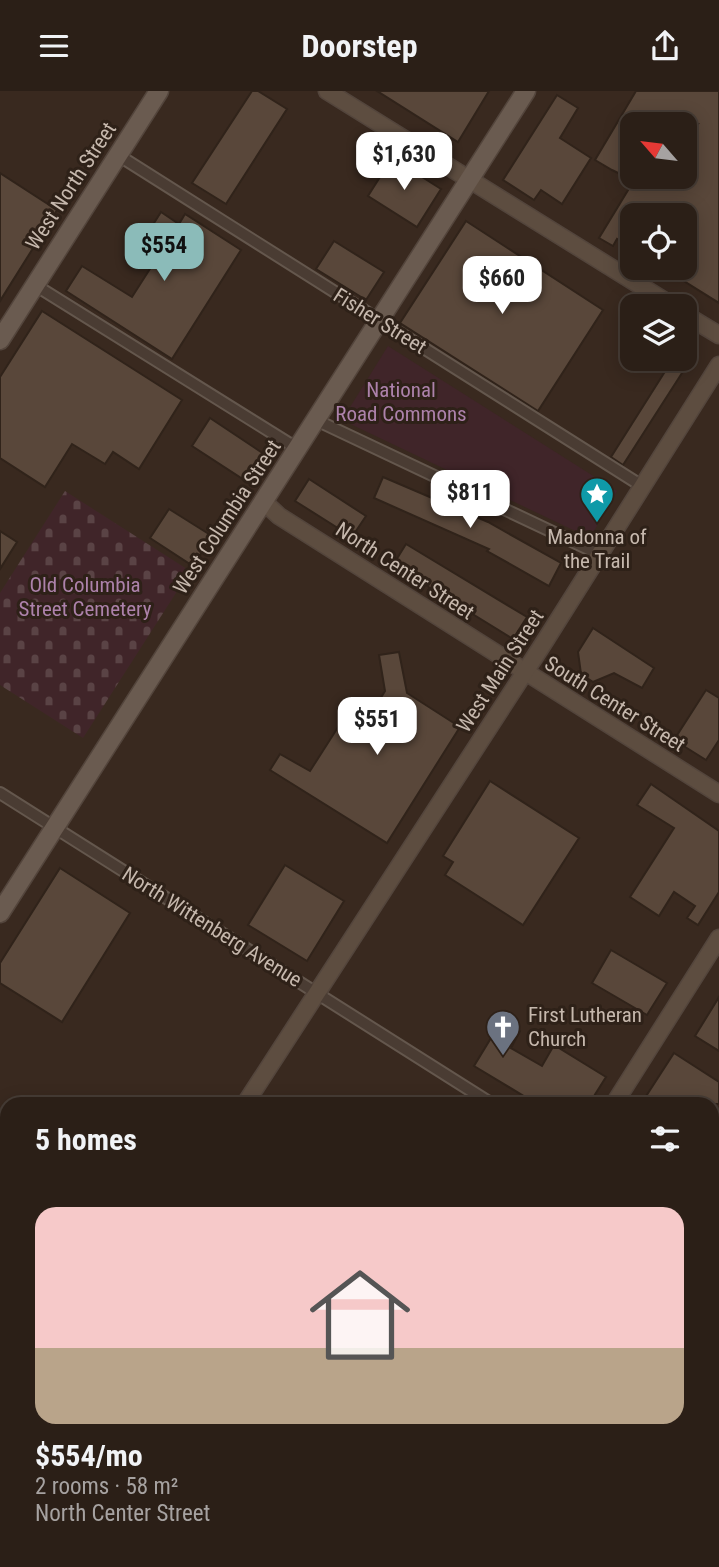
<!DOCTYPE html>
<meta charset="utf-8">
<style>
:root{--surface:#2b1f17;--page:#372c24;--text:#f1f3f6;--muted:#a6a2a1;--line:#473d36;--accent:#8bbbb9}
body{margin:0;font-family:"Roboto Condensed",sans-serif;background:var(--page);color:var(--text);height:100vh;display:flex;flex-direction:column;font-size:26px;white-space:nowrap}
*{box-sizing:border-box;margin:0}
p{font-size:23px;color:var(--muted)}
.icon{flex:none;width:38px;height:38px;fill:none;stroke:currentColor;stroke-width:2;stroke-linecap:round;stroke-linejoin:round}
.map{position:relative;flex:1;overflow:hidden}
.drawer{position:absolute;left:0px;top:1006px;width:719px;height:471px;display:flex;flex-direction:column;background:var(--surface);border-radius:21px 21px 0 0;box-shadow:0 4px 18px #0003,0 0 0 2px var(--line)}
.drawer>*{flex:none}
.needle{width:46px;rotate:298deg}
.controls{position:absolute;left:620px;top:21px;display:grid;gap:14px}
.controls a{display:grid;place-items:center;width:77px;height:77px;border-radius:14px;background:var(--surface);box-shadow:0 4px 18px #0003,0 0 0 2px var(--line);font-size:35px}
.price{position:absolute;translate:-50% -60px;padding:0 16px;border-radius:14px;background:#fff;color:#222;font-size:23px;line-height:46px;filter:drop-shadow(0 2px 4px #0008)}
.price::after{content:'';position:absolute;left:50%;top:42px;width:21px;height:16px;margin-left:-10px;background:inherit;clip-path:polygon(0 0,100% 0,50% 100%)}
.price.selected{background:var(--accent);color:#111}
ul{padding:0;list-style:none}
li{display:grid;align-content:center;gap:14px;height:371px;padding:0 35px}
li+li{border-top:2px solid var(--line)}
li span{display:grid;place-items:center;height:217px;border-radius:21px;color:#555}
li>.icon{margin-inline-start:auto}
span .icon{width:126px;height:126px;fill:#fffc;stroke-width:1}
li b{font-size:30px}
h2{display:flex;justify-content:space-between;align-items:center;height:84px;padding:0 35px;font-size:30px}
header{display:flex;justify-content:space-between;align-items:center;height:91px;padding:0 35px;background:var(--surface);font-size:32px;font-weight:700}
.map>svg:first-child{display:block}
.cemetery{fill:url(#cemetery-stones)}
.green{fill:#402529}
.building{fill:#59473a;stroke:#30231a;stroke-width:2}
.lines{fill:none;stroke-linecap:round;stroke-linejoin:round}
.street-casing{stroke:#64574d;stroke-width:14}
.secondary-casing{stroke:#53453c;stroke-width:19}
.primary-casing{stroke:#53453c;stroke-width:21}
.street{stroke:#4a3c33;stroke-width:10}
.secondary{stroke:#5d4d40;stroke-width:16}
.primary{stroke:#6a5b50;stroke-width:18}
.rail-casing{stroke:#716054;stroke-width:7}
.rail{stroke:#2e2118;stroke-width:4.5;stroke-dasharray:13;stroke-linecap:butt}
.labels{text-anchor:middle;stroke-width:6;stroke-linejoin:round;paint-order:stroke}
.street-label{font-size:21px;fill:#c6b8ad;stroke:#2e2118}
.park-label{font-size:21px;fill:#ad82ab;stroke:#2e2118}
.poi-label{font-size:21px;fill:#c6b8ad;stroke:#2e2118}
</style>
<header><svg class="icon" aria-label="menu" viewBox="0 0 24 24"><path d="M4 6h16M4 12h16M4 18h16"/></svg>Doorstep<svg class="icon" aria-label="share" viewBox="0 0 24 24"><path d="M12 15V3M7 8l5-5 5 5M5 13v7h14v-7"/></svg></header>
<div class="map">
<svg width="719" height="1476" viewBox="0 0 719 1476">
<defs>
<pattern id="cemetery-stones" width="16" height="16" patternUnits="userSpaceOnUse" patternTransform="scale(1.75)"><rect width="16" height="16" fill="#402529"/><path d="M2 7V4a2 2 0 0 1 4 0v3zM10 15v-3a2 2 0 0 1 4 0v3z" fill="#5a4345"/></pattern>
</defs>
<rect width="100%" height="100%" fill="#39291f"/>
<polygon class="cemetery" points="65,400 190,480 83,647 0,594 0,502"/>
<polygon class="green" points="388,255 617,400 590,447 342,329"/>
<g class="building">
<polygon points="252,0 258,0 287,18 226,113 192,92"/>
<polygon points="377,0 489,0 458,51"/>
<polygon points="636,0 719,0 719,212 663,177 684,177 684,124 632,124 632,157 617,148 613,155 599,147 636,86 684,86 684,55 698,33 632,33 632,89 612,79 595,69"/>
<polygon points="557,4 578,17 560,47 591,67 562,113 541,99 534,109 503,89"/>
<polygon points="392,67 441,98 417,136 368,105"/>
<polygon points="0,82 57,119 0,210"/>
<polygon points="161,121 179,133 185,123 241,159 172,268 66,200 82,175 132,206 153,173 135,162"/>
<polygon points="466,130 603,219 538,320 400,232"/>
<polygon points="334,150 384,181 366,209 316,178"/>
<polygon points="42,220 182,309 139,378 113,361 105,373 72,353 45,396 0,367 0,286"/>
<polygon points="643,268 691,268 623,374 611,366 664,282"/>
<polygon points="210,327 270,367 252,394 192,355"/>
<polygon points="383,386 488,431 561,472 549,495 487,460 489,458 374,407"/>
<polygon points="309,388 366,425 352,446 295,410"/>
<polygon points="169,418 212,445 193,475 150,447"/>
<polygon points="0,440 17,451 0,478"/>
<polygon points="406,453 527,526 513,548 393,474"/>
<polygon points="593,537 654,577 642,597 614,582 593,591 581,583 578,561"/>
<polygon points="399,561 407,602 460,636 387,752 270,679 280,663 310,680 356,608 374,618 385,600 379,564"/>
<polygon points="706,599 719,607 719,649 706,669 674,649"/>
<polygon points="490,690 579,747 523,834 445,784 453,771 443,765"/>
<polygon points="651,693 719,740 719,801 698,834 687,827 695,815 674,801 659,825 630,806 674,737 637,714"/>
<polygon points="285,774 344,810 307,870 248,834"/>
<polygon points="60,777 130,822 62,931 0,892 0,872"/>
<polygon points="611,859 667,892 647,924 592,892"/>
<polygon points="719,906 719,960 695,945"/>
<polygon points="502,929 520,940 511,957 542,975 554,954 606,986 589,1013 537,1013 474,975"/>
<polygon points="674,962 719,991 719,1013 641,1013"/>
</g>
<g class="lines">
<g class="street-casing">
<g id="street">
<polyline points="118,64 642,395"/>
<polyline points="35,194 298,358"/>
<polyline points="316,329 599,463"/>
<polyline points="0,702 492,1013"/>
<polyline points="712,1152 719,1157"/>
<polyline points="0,1459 7,1463"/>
<polyline points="18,1470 27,1476"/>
</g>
</g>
<g class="secondary-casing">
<g id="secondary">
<polyline points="327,0 673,215"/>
<polyline points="684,223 719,244"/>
<polyline points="264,411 279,425 719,703"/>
<polyline points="245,1013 545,550 719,274"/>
<polyline points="614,1013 719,847"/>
<polyline points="0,1079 7,1084"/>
<polyline points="0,1399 7,1388"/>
<polyline points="621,1470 630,1476"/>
<polyline points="321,1476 325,1470"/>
</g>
</g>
<g class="primary-casing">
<g id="primary">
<polyline points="0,249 159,0"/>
<polyline points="0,822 526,0"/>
</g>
</g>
<use href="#street" class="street"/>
<use href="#secondary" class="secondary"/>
<use href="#primary" class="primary"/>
<g class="rail-casing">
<g id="rail">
<polyline points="712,1334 719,1325"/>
<polyline points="598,1476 603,1470"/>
</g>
</g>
<use href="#rail" class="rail"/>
</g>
<defs>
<g id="sight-pin" transform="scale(1.75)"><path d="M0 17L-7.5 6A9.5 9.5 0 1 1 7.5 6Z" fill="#0f9aa8" stroke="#2e2118"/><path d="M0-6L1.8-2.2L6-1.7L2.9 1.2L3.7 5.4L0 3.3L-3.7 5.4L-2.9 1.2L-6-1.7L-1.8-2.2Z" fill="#fff"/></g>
<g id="church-pin" transform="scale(1.75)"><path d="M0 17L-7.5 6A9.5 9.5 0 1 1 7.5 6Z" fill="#6b7280" stroke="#2e2118"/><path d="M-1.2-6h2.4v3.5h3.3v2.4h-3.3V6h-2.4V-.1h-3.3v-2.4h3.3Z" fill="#fff"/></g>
</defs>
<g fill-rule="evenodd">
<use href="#sight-pin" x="597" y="403"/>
<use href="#church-pin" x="503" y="936"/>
</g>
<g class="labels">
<g class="street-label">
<text transform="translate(71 95) rotate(-57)" y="7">West North Street</text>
<text transform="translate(380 230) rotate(32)" y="7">Fisher Street</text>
<text transform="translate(227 426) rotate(-57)" y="7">West Columbia Street</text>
<text transform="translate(405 480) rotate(33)" y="7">North Center Street</text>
<text transform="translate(500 580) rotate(-57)" y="7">West Main Street</text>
<text transform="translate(615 613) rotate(32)" y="7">South Center Street</text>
<text transform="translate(212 836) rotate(32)" y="7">North Wittenberg Avenue</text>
</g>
<g class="park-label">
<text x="401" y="306">National<tspan x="401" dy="24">Road Commons</tspan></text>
<text x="85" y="501">Old Columbia<tspan x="85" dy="24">Street Cemetery</tspan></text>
</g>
<g class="poi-label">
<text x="597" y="453">Madonna of<tspan x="597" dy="24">the Trail</tspan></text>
<text x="528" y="931" text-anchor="start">First Lutheran<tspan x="528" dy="24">Church</tspan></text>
</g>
</g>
</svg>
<div class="controls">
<a><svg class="needle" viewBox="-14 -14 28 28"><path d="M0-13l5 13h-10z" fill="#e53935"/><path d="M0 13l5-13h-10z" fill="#a6a2a1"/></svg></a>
<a><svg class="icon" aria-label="locate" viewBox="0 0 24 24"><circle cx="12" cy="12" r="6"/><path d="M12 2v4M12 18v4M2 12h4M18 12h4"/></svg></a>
<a><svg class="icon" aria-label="layers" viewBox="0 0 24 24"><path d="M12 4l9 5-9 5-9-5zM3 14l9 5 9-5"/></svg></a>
</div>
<b class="price" style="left:404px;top:101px">$1,630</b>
<b class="price selected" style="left:164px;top:192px">$554</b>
<b class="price" style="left:502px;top:225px">$660</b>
<b class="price" style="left:470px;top:439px">$811</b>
<b class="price" style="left:377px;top:666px">$551</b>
<section class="drawer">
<h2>5 homes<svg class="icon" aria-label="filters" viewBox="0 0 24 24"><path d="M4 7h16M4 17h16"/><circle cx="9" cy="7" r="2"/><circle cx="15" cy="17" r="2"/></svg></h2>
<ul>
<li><span style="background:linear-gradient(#f6c9c9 65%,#b9a48a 0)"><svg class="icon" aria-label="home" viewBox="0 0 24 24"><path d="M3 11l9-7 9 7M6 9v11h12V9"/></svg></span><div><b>$554/mo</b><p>2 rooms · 58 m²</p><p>North Center Street</p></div></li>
</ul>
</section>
</div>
